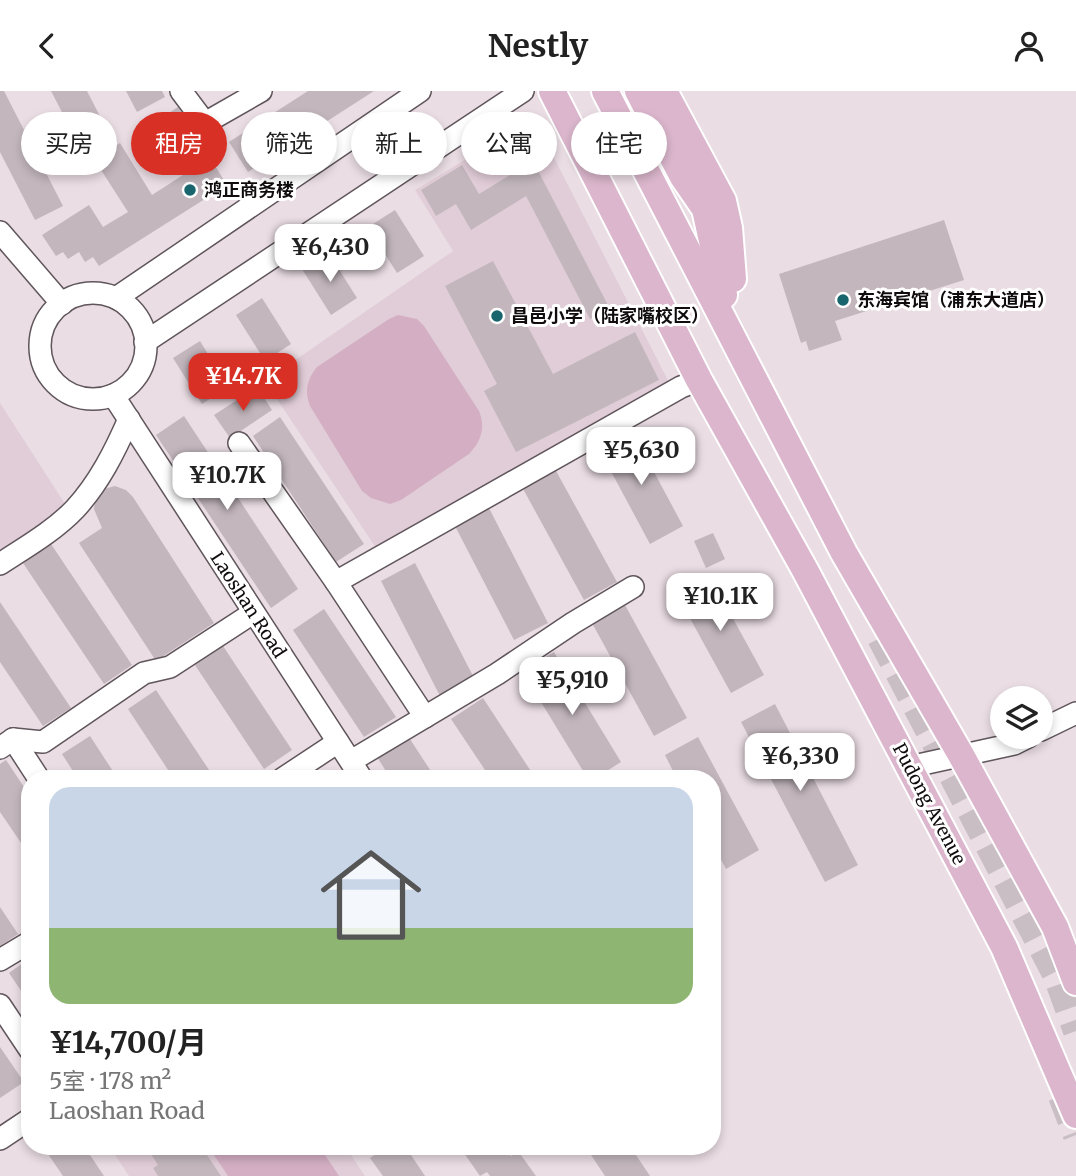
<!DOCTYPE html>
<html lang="zh">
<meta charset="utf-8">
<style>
:root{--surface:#fff;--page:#f6f6f6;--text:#222;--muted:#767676;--line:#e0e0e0;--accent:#d93025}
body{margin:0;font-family:Merriweather,"Noto Sans SC",serif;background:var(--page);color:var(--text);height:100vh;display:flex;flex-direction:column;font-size:26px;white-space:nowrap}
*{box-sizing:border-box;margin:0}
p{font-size:23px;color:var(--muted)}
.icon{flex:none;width:38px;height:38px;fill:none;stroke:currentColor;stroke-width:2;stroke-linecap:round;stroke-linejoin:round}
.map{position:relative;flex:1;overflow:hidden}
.drawer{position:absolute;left:21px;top:679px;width:700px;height:385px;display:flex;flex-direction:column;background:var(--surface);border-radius:28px;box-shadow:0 4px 10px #0003}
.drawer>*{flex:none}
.hud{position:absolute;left:21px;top:21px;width:700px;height:63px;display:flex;gap:14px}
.tools{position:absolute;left:990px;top:595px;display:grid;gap:14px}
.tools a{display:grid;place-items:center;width:63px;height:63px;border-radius:50%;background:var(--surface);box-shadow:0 4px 10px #0003;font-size:35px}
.price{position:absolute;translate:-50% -60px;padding:0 16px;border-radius:14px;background:#fff;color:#222;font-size:23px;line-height:46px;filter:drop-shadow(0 2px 4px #0008)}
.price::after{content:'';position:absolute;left:50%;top:42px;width:21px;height:16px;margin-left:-10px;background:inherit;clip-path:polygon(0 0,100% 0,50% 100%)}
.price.on{background:var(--accent);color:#fff}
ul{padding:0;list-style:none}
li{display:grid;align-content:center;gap:14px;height:371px;padding:0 28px}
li+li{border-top:2px solid var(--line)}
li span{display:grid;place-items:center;height:217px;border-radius:21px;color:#555}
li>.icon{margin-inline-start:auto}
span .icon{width:126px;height:126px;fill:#fffc;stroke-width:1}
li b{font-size:30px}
.pill{padding:0 24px;border-radius:32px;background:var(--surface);box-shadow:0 4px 10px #0003;font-size:24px;line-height:63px}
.pill.on{background:var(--accent);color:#fff}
header{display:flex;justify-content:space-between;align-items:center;height:91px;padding:0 28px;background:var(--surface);font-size:32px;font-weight:700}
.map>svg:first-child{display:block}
.built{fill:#e1cdd8}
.green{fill:#d4afc4}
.building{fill:#c3b7bd}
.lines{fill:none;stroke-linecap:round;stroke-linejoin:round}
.major-tunnel{stroke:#c9bec4;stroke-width:26;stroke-dasharray:26 13;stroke-linecap:butt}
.minor-casing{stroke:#5f555b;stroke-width:24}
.major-casing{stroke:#fff;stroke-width:30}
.minor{stroke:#fff;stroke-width:21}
.major{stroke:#dbb6cc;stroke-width:26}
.poi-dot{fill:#19656e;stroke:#fff;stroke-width:2.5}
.labels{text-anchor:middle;stroke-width:6;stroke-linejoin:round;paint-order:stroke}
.poi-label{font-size:18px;font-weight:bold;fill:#100c0e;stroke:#fff;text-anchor:start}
.street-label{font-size:18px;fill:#100c0e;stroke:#fff}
</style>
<header><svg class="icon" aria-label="back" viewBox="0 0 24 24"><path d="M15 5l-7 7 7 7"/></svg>Nestly<svg class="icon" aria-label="person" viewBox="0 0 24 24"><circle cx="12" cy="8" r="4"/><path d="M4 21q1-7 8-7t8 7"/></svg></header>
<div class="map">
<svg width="1076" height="1085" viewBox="0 0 1076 1085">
<rect width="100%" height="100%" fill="#eadde4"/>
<g class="built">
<polygon points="518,39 530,40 539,45 548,55 677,307 384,469 265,290 453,160 415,99 506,44"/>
<polygon points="0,312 67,416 0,470"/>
<polygon points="109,1055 345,1055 365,1085 129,1085"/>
</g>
<g class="green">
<path d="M398,224L417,228L424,235L479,320C486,337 481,350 469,363L401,409L390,413L371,407L362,400L310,315C304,300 307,288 317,276L389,228Z"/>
<polygon points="208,1055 319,1055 339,1085 228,1085"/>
</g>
<g class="building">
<polygon points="0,0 4,0 63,115 35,129 0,61"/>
<polygon points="51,0 87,0 106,37 78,52"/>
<polygon points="126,0 162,0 165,6 137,21"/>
<polygon points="308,0 374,0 248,81 229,51"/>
<polygon points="178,16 227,94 99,175 93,166 85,171 79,161 68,168 63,161 56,165 42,144 89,114 103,136 128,121 94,68 120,52 152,104 183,84 152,33"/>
<polygon points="533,70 610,218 590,228 526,105 471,139 456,113 436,125 421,99 462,74 479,103"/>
<polygon points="395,119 424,165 397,182 368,136"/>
<polygon points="944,129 964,189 835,230 842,249 809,260 806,250 801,252 779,183"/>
<polygon points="328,161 357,207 331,224 302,178"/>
<polygon points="493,170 553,283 635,241 659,289 516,361 484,300 497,293 445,195"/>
<polygon points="262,207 291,253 265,270 236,224"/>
<polygon points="200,250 228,296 202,313 173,267"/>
<polygon points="257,296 272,319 230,347 214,324"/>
<polygon points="184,325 298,498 271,517 156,344"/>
<polygon points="280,326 364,453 336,471 253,345"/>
<polygon points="632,340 683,435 650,453 599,358"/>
<polygon points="555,378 617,491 584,509 522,396"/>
<polygon points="115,395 126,399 133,406 214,532 156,570 79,452 102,437 94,418 95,407 104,398"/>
<polygon points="489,417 548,532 514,549 455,435"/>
<polygon points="713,442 725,468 706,477 694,450"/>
<polygon points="51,453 132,574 104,593 23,472"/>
<polygon points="415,472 474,587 440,605 381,490"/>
<polygon points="708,482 764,584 731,602 675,500"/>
<polygon points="0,511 71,617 43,635 0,571"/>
<polygon points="625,514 687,627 654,645 592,532"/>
<polygon points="324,518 396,626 364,646 293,539"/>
<polygon points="223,555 292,659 264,678 195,574"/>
<polygon points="554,561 621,671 594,688 588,688 522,580"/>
<polygon points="156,599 215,688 174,688 128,618"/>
<polygon points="483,607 536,688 491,688 451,628"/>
<polygon points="775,613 858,774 825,791 741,631"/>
<polygon points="90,645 118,688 78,688 62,663"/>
<polygon points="408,645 436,688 391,688 377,666"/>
<polygon points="698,646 759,759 726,778 712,752 712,688 677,688 665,664"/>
<polygon points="6,669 30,705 30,765 0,721 0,673"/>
<polygon points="0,816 18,843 0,855"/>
<polygon points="30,867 30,913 9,882"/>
<polygon points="0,956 24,991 0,1007"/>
<polygon points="58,1055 84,1055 104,1085 63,1085 48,1063"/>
<polygon points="146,1055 201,1055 221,1085 158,1085 153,1077 158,1074"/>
<polygon points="387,1055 405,1055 425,1085 383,1085 370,1067"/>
<polygon points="459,1055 505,1055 511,1065 518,1060 536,1085 490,1085 487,1081 480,1085"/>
<polygon points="585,1055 630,1055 650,1085 605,1085"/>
</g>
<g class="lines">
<g class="major-tunnel">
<polyline points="880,547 1056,885 1076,940"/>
<polyline points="1061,1005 1076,1044"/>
</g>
<g class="minor-casing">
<g id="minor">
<polyline points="181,0 205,32 261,0"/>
<polyline points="0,141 62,213"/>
<circle cx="93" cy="255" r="53"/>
<polyline points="116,207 420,0"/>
<polyline points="145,251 523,0"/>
<polyline points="113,304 362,688"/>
<polyline points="239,352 336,491"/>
<path d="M0,473C26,456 54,440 75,418C99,392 115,360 129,328"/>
<polyline points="425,626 336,491 681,296 699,289"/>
<polyline points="1041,639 1076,622"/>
<polyline points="13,648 39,688"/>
<polyline points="0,657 13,648 43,651 144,582 170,576 253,522"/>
<polyline points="351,670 497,583 573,532 633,496"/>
<polyline points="909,676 1014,653 1028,646"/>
<polyline points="282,688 338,651"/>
<polyline points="0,869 30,851"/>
<polyline points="0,914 30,959"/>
<polyline points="0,1048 30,1028"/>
</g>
</g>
<g class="major-casing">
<g id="major">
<polyline points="552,0 699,289 805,479 1004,856 1076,1024"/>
<polyline points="605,0 844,462 961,664 1055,836 1076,891"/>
<polyline points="638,0 683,86 705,118 724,204"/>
<polyline points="664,0 723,110 729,137 733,188"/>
</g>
</g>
<use href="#minor" class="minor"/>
<use href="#major" class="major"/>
</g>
<g class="poi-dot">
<circle cx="190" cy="99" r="7"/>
<circle cx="843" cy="209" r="7"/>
<circle cx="497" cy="225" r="7"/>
</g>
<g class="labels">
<g class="poi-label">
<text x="204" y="105">鸿正商务楼</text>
<text x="857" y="215">东海宾馆（浦东大道店）</text>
<text x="511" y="231">昌邑小学（陆家嘴校区）</text>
</g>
<g class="street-label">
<text transform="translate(248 514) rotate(57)" y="6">Laoshan Road</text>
<text transform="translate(929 713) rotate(62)" y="6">Pudong Avenue</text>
</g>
</g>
</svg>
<div class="tools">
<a><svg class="icon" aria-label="layers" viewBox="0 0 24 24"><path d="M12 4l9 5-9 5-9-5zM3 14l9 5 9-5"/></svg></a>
</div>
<b class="price" style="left:330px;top:193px">¥6,430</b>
<b class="price on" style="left:243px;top:322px">¥14.7K</b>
<b class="price" style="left:641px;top:396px">¥5,630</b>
<b class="price" style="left:227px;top:421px">¥10.7K</b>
<b class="price" style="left:720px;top:542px">¥10.1K</b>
<b class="price" style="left:572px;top:626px">¥5,910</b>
<b class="price" style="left:800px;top:702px">¥6,330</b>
<div class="hud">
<a class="pill">买房</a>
<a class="pill on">租房</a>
<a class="pill">筛选</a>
<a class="pill">新上</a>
<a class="pill">公寓</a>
<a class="pill">住宅</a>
</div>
<section class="drawer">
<ul>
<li><span style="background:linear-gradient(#c9d6e8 65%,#8fb573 0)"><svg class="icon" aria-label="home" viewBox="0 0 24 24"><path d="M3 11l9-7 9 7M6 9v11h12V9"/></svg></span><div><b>¥14,700/月</b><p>5室 · 178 m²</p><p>Laoshan Road</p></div></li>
</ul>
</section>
</div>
